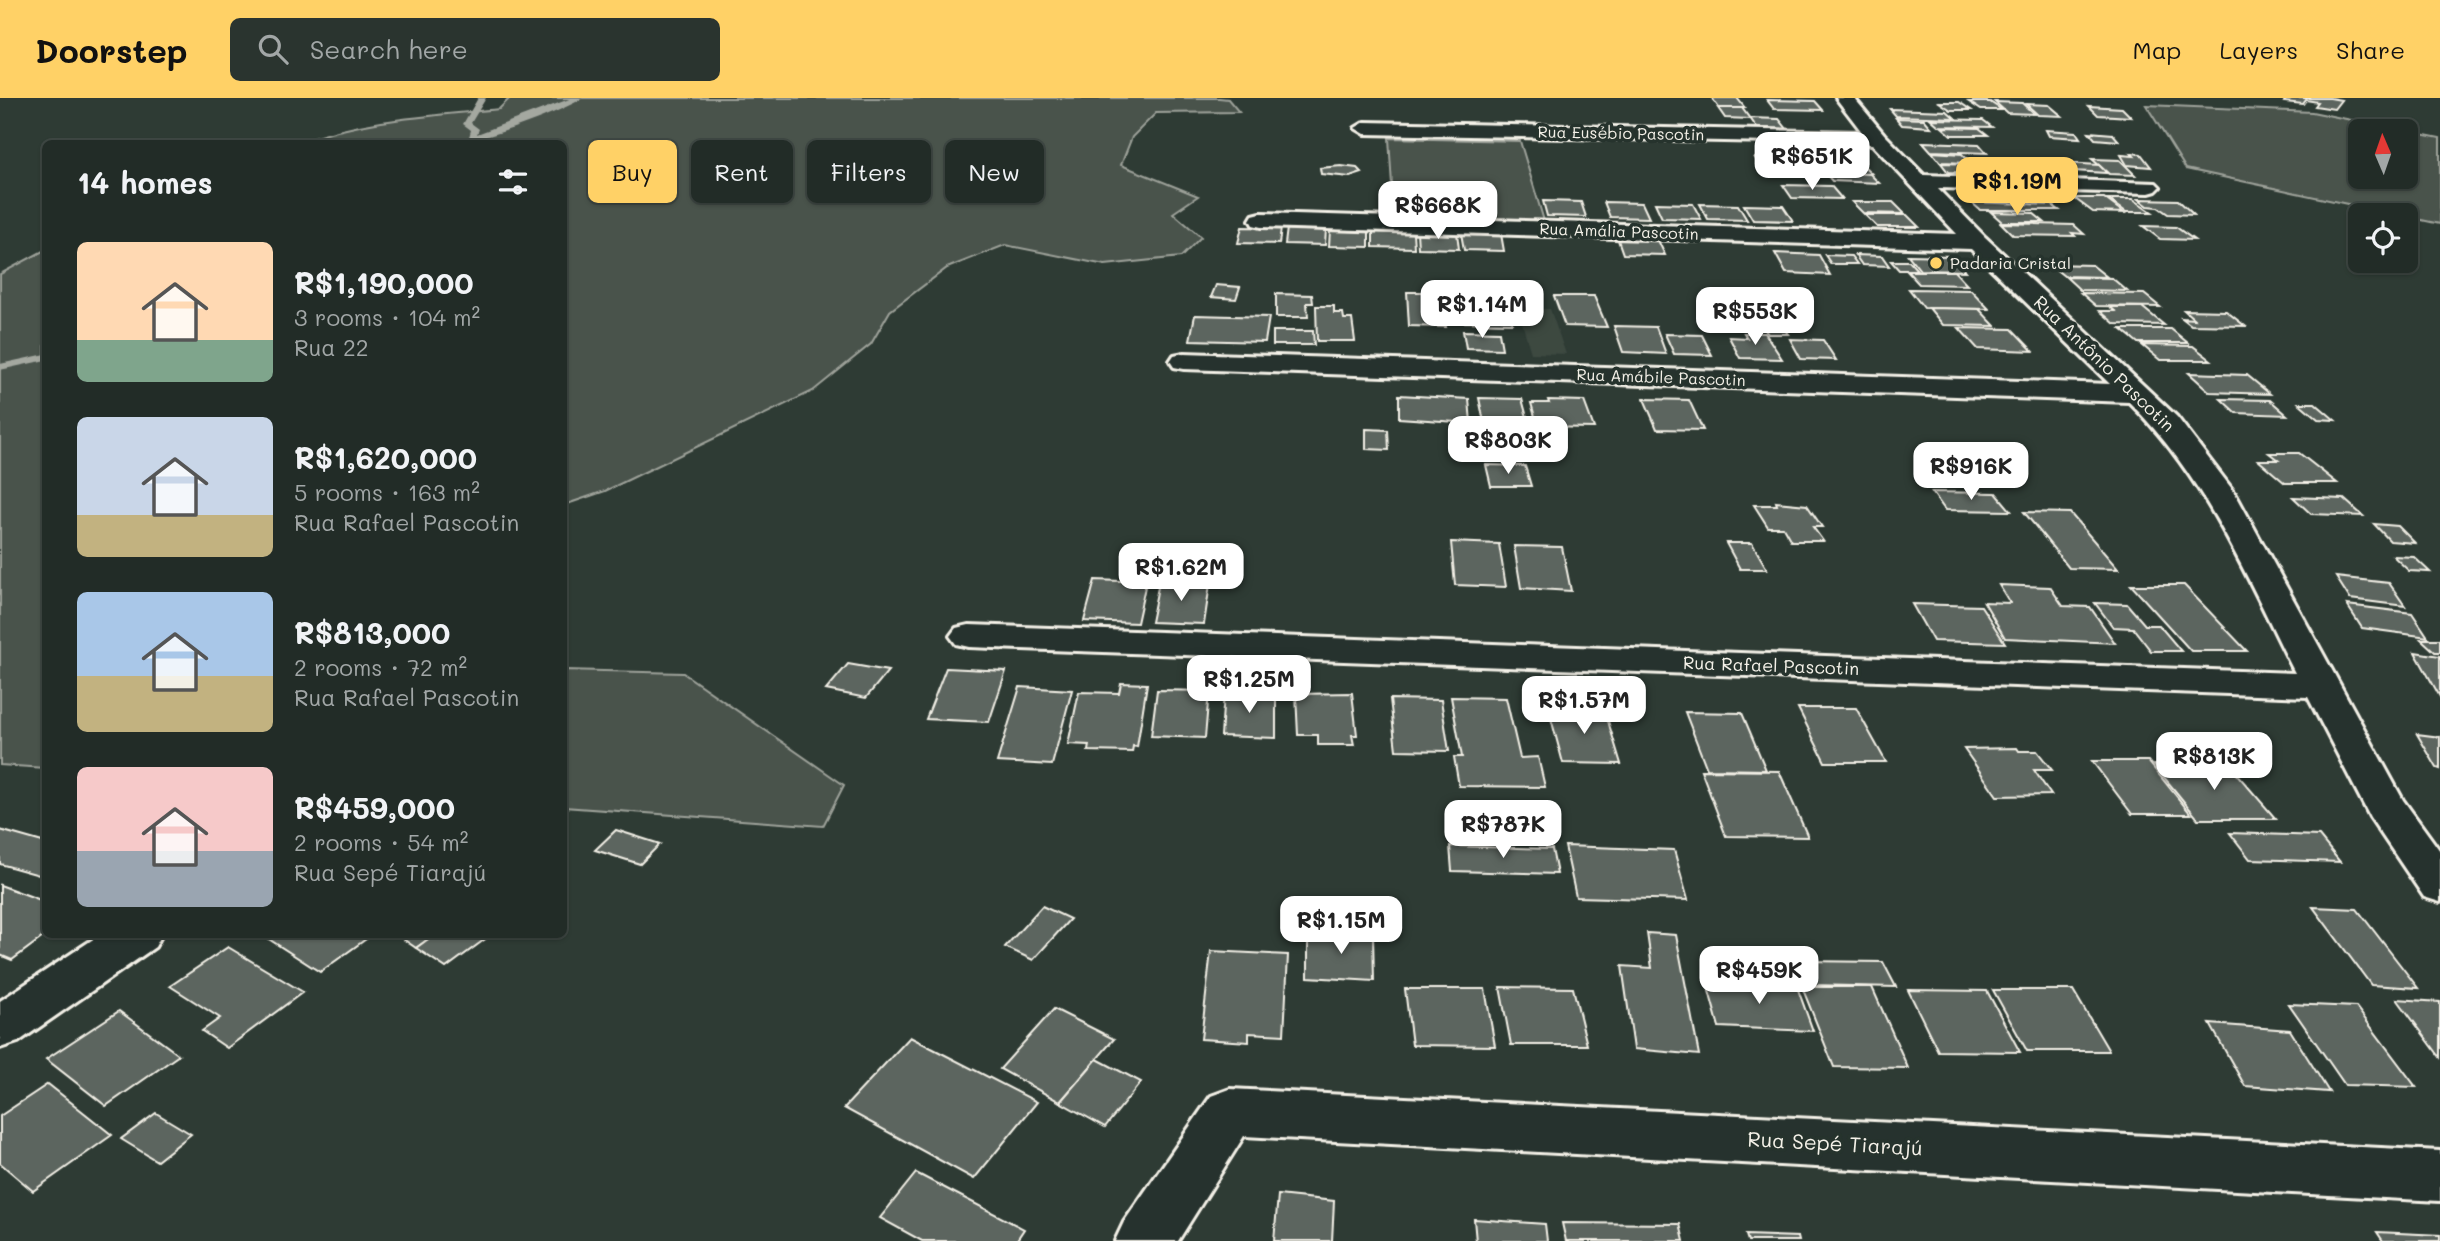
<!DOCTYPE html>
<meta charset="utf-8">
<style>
:root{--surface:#222c27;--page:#2a342f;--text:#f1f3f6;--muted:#a2a7a7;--line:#3f4844;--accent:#ffd166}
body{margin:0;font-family:Mali,sans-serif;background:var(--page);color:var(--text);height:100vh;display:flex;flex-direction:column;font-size:26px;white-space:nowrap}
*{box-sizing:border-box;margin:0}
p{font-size:23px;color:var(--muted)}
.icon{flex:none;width:38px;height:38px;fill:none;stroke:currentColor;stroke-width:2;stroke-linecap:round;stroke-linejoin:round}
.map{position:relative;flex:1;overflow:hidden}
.details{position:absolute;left:42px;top:42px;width:525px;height:798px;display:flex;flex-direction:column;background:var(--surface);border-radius:10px;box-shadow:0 2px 5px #0004,0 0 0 2px var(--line)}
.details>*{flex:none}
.guide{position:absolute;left:588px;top:42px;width:665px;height:63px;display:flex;gap:14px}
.needle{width:46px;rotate:358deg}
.buttons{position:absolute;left:2348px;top:21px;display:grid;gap:14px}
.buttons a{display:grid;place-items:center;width:70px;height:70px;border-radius:10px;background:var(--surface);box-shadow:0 2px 5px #0004,0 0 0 2px var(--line);font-size:35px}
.price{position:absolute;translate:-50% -60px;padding:0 16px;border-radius:14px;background:#fff;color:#222;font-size:23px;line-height:46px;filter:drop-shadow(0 2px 4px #0008)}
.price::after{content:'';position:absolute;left:50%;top:42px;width:21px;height:16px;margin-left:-10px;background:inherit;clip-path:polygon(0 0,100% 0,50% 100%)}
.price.on{background:var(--accent);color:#111}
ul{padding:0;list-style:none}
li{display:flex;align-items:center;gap:21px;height:175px;padding:0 35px}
li span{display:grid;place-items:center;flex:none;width:196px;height:140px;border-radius:10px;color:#555}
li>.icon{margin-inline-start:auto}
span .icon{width:84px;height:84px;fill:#fffc;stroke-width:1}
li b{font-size:30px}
h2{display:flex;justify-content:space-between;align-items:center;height:84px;padding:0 35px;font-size:30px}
.tag{padding:0 24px;border-radius:10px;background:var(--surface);box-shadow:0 2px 5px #0004,0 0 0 2px var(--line);font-size:24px;line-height:63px}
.tag.on{background:var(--accent);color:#111}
header{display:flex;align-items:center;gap:42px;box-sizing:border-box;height:98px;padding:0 35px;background:var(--accent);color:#111}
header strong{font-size:33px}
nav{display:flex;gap:38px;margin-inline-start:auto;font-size:24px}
.search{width:490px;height:63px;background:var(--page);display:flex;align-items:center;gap:18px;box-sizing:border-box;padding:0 24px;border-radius:10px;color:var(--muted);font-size:26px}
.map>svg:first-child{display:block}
.built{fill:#3c4841}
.green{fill:#48524c;stroke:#9ea29a;stroke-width:2;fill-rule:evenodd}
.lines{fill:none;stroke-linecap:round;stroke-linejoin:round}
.stream{fill:#a4a8a0;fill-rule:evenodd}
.building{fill:#5c655e;stroke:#f4f1e8;stroke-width:2}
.minor-casing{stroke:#f4f1e8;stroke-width:6}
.minor{fill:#26332d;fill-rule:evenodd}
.poi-dot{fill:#ffd166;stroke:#26332d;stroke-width:2.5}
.labels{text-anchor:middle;stroke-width:7;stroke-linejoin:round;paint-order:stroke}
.far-street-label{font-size:16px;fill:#f4f1e8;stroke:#26332d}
.far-poi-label{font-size:16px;fill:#f4f1e8;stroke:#26332d;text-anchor:start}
.street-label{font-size:18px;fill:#f4f1e8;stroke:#26332d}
.near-street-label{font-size:21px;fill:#f4f1e8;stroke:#26332d}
</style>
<header>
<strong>Doorstep</strong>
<div class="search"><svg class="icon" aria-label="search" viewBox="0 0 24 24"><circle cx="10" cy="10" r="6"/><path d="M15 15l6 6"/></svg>Search here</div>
<nav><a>Map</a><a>Layers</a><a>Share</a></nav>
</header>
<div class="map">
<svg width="2440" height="1143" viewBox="0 0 2440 1143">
<rect width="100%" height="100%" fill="#2e3b34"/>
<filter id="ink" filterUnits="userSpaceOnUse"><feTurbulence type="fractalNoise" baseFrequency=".0143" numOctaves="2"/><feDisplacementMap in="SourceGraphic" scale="14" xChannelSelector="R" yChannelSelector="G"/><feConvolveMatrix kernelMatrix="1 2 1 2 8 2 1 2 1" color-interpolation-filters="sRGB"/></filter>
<g filter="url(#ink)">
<polygon class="built" points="1518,211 1550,211 1566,256 1531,255"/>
<g class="green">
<path d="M510,0H1219L1228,1L1239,14L1156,15L1132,39L1121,67L1198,98L1173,115L1201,139L1181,159L1105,167L1005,147L947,170L890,213L871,246L813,293L605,393L564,407V46L299,45C363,21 432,18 499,11Z"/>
<path d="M2146,7L2312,14L2440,40V126L2186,71ZM2406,33V79H2361V33Z"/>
<polygon points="1389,40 1520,43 1544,123 1394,119"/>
<polygon points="45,152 45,670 0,667 0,176"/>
<polygon points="564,572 683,575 844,687 823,728 564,709"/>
</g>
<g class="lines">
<g class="stream">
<path d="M478,0H486L471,25L479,31L477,36L572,0H583C559,15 477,46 449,46L469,39L471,32L463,26Z"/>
<polygon points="46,256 46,262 0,272 0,266"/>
</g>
</g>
<g class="building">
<polygon points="1712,0 1737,0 1745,10 1719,10"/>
<polygon points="2286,0 2330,0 2341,2 2334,11 2315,8 2318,4 2306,2 2303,6 2284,4"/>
<polygon points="1767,2 1815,3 1823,12 1774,11"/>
<polygon points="1939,4 1959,4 1971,12 1951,12"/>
<polygon points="1969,4 1990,4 2002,12 1981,12"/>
<polygon points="1995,4 2022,5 2034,16 2007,15"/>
<polygon points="2026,6 2049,7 2062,18 2038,17"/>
<polygon points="2089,8 2122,10 2131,19 2098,17"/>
<polygon points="1718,10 1742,10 1750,21 1725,20"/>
<polygon points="1890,11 1947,13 1955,20 1896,18"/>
<polygon points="1750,20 1779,21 1787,31 1757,30"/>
<polygon points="1896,20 1924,21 1931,29 1902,27"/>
<polygon points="1931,21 1983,22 1992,29 1939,28"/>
<polygon points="1942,29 1979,30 1988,37 1951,37"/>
<polygon points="2046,32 2076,34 2080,40 2049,38"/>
<polygon points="2089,34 2113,36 2119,43 2095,41"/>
<polygon points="1923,44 1979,46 1987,55 1931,53"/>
<polygon points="1795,48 1849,49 1861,63 1806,62"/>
<polygon points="1762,54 1799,55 1805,61 1767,60"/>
<polygon points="1932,54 1962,56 1971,65 1940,64"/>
<polygon points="2131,55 2141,56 2151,69 2127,67 2121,57 2134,58"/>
<polygon points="1755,60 1777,61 1785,71 1762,71"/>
<polygon points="2092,61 2120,62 2135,77 2109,76"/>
<polygon points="1812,65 1861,65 1871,75 1809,74 1804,68 1815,68"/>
<polygon points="1941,65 1972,66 1980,75 1948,74"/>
<polygon points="2065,65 2099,67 2107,75 2073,73"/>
<polygon points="1341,68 1357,70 1362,75 1350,79 1321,76 1320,70"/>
<polygon points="1838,75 1870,76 1879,85 1832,83 1826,76 1840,77"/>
<polygon points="1783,87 1831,88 1842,101 1792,100"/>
<polygon points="1968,92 2004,93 2018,105 1981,104"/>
<polygon points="2020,97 2043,97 2054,106 2031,106"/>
<polygon points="2074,100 2104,100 2124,115 2093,114"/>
<polygon points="2108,101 2133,101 2152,114 2126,114"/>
<polygon points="2139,101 2178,102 2194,117 2168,116 2158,109 2148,108"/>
<polygon points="1543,103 1581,104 1586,119 1547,118"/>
<polygon points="1604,104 1642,105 1649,120 1610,119"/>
<polygon points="1852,104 1893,104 1905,116 1863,115"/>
<polygon points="1971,104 2052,107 2059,112 1980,112"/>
<polygon points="1655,105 1693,106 1701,121 1662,120"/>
<polygon points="1700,106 1738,107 1747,122 1708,121"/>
<polygon points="1744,107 1783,108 1793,123 1753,122"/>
<polygon points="1991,114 2033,115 2044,124 2002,124"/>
<polygon points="1865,117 1907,117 1919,129 1877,129"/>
<polygon points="2001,125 2074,127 2084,136 2072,135 2075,138 2013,137"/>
<polygon points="2143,128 2176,129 2194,142 2160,141"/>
<polygon points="1242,129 1281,130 1279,146 1238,145"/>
<polygon points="1287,130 1326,131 1325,147 1285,146"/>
<polygon points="1330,131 1369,133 1369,149 1329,148"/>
<polygon points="1373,133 1413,134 1414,150 1373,149"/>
<polygon points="1417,134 1457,135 1459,151 1418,150"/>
<polygon points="1461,135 1501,136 1504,153 1464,152"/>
<polygon points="1617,139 1657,140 1665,157 1623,156"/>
<polygon points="1775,155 1819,157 1830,177 1786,175"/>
<polygon points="1825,157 1851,158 1857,166 1831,166"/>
<polygon points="1855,157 1882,158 1889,168 1862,167"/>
<polygon points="1908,157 1952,158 1965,173 1920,172"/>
<polygon points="1891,163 1909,163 1917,172 1899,172"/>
<polygon points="2049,166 2092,167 2107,179 2064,178"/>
<polygon points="1907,173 1954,173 1967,187 1919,186"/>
<polygon points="2066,179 2112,180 2127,193 2080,192"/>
<polygon points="1216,187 1240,189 1236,201 1211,199"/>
<polygon points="1909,191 1971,192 1989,211 1924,210"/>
<polygon points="1407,194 1430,194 1433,208 1442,208 1446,229 1409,228"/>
<polygon points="1435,194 1504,194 1512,225 1459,224 1455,204 1437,204"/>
<polygon points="2081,195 2144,196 2160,209 2096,208"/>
<polygon points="1276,196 1312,197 1313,205 1307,205 1308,219 1276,219"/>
<polygon points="1554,198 1594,198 1607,229 1565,228"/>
<polygon points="1316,208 1334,208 1334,215 1343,215 1344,221 1352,221 1355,243 1317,243"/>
<polygon points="2110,209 2142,209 2164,227 2115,226 2100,213 2115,213"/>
<polygon points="1929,210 1979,211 1995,228 1943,227"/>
<polygon points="2184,212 2226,213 2245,228 2191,227 2182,220 2194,221"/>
<polygon points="1195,217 1269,219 1265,244 1190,242"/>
<polygon points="1614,228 1656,229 1666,256 1623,254"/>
<polygon points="1782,228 1788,236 1768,236 1763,229"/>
<polygon points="1959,230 2012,231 2033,253 1978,251"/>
<polygon points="2121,231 2171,231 2188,245 2138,245"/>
<polygon points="1273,233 1313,233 1314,247 1273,247"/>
<polygon points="1463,233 1499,234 1502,251 1466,250"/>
<polygon points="1744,235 1765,235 1782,261 1740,260 1729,239 1747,240"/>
<polygon points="1665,236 1702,237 1712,257 1674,256"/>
<polygon points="1790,241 1823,242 1836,262 1801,261"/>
<polygon points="2142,247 2193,248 2211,262 2160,262"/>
<polygon points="2189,275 2247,277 2270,296 2210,294"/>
<polygon points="1399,297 1469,301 1471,325 1399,320"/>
<polygon points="1479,300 1522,301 1530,330 1485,329"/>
<polygon points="1644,301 1689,302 1703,332 1657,331"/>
<polygon points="2221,301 2270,302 2287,317 2236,315"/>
<polygon points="1548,302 1584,303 1594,330 1538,329 1531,305 1549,305"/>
<polygon points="2299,305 2315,305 2335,322 2318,321"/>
<polygon points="1366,331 1388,332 1389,352 1366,351"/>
<polygon points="2269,355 2299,355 2337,385 2285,385 2258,362 2278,362"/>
<polygon points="1486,367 1525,368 1531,388 1491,388"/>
<polygon points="1932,394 1996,395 2011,413 1945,412"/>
<polygon points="2293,399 2344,401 2363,418 2311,416"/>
<polygon points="1776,404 1807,407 1822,429 1813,429 1823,443 1791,443 1783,429 1768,429 1754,407 1777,407"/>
<polygon points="2024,414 2070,415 2118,471 2069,470"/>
<polygon points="2374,426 2398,428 2415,445 2390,443"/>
<polygon points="1451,444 1499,446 1506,489 1455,487"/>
<polygon points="1726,445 1752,445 1767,471 1740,471"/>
<polygon points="1514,448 1562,449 1571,493 1521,490"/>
<polygon points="2393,458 2414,459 2430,474 2409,473"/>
<polygon points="2336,479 2389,485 2405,508 2350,501"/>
<polygon points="1095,482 1146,484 1137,525 1084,523"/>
<polygon points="1159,484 1210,486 1204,526 1151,524"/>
<polygon points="1999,487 2050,489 2063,508 2090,509 2115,545 2005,540 1984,504 2010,505"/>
<polygon points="2131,487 2184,487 2247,553 2191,553"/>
<polygon points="2095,505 2127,506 2145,527 2159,527 2181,553 2151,553 2133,530 2113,529"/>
<polygon points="1912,506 1981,508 2005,545 1933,543"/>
<polygon points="2347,507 2412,515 2428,539 2362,530"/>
<polygon points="2421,541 2440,541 2440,554 2435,554"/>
<polygon points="2415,554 2440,558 2440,599"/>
<polygon points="848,566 888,573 866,600 826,592"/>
<polygon points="946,570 1006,573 989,624 926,621"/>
<polygon points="1121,585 1147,586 1137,649 1133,648 1132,654 1088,653 1089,647 1068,646 1079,594 1119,595"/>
<polygon points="1020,589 1072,592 1052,667 997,664"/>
<polygon points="1157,592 1209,593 1205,640 1151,638"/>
<polygon points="1224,595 1276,596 1276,640 1221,638"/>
<polygon points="1352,595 1357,637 1352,637 1354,647 1318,647 1318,637 1298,637 1296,596"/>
<polygon points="1451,599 1506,600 1520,660 1538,659 1545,689 1459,688 1454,659 1462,659"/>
<polygon points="1390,601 1441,602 1449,653 1396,652"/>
<polygon points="1548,609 1604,610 1621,666 1563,665"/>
<polygon points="1798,610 1856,610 1886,664 1825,664"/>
<polygon points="1685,614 1742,615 1766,672 1707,671"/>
<polygon points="2417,636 2440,639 2440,671 2437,670"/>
<polygon points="2017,650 2019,653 2037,653 2052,672 2034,672 2051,697 1997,698 1964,651"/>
<polygon points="2092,663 2148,663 2191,716 2132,716"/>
<polygon points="2154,667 2229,667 2276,721 2198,721"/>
<polygon points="1701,672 1779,673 1808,739 1726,738"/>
<polygon points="0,732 46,745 46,779 0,766"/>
<polygon points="616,732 660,746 640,766 595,752"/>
<polygon points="2230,735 2319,738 2340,764 2250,761"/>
<polygon points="1450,748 1552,751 1557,776 1452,773"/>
<polygon points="1565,748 1674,752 1688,802 1576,799"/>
<polygon points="0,787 46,804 47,836 12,862 0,857"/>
<polygon points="1042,808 1070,821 1033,862 1005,849"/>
<polygon points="2313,809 2357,811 2418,890 2371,887"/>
<polygon points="1308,833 1373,836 1374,883 1308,879"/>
<polygon points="1647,835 1676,837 1699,957 1634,951 1622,868 1652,870"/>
<polygon points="261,836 373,836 320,874"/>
<polygon points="396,836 435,836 416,850"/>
<polygon points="435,836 492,836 446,870 416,850"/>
<polygon points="228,849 303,894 227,950 202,933 220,920 170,888"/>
<polygon points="1211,853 1288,857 1284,937 1249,935 1249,944 1201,941"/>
<polygon points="1800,863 1883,864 1896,889 1810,887"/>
<polygon points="1706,882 1796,886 1813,933 1719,929"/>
<polygon points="1500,889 1573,890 1587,947 1511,947"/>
<polygon points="1802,889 1872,889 1908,970 1834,969"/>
<polygon points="1405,891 1485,891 1495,948 1412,947"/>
<polygon points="1908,892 1987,893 2020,954 1938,953"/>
<polygon points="1993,892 2073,892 2109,953 2027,953"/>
<polygon points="2397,901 2440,904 2440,959"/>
<polygon points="2289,906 2356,909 2416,989 2345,987"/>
<polygon points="1054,911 1114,941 1060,1004 1000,971"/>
<polygon points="119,913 179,957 106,1008 46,961"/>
<polygon points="2210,926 2290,932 2329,994 2245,988"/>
<polygon points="910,939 1037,1004 974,1081 844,1010"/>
<polygon points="1097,961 1141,984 1105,1029 1060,1004"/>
<polygon points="48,986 112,1037 33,1093 0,1065 0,1018"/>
<polygon points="156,1015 191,1036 157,1063 121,1041"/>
<polygon points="916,1075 1024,1131 1016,1143 922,1143 880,1120"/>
<polygon points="1278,1097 1334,1103 1332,1143 1274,1143"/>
<polygon points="1474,1121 1545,1126 1547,1143 1476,1143"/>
<polygon points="1562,1125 1680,1126 1684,1143 1566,1143"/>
<polygon points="2377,1134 2440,1137 2440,1143 2383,1143"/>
<polygon points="1746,1137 1798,1139 1799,1143 1748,1143"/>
</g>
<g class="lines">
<g class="minor-casing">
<g id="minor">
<path d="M1836,0H1854L1884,36L1924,77L2156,85L2160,89L2156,93L2149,95L1937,90L1985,139L2177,319L2235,395L2403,702L2440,753V804L2424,799L2370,719L2308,599L969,549L956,546L950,538L956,530L969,527L2295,575C2247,480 2206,379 2129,304L1184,271L1174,269L1170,263L1174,257L1184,255L2110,286L1971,151L1261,129L1253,127L1250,122L1253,117L1261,115L1957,136L1872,46L1365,36L1355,30L1365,24L1862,34Z"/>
<polygon points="101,836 162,836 155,849 18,944 0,950 0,903"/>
<polygon points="1230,991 2440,1053 2440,1103 1244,1038 1178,1143 1115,1143 1124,1124 1211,998"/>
</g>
</g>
<use href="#minor" class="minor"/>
</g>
</g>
<circle class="poi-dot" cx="1936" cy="165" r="7"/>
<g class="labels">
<g class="far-street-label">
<text transform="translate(1621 35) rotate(1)" y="6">Rua Eusébio Pascotin</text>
<text transform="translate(1619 133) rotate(2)" y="6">Rua Amália Pascotin</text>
<text transform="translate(1661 279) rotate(2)" y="6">Rua Amábile Pascotin</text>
</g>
<g class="far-poi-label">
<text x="1950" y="171">Padaria Cristal</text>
</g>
<g class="street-label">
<text transform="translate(2104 266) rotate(44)" y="6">Rua Antônio Pascotin</text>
<text transform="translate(1771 568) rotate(2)" y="6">Rua Rafael Pascotin</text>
</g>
<g class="near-street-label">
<text transform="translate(1835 1046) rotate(3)" y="7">Rua Sepé Tiarajú</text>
</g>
</g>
</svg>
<div class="buttons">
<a><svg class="needle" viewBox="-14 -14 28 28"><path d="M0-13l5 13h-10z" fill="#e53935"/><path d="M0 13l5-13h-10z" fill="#a2a7a7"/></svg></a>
<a><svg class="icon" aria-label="locate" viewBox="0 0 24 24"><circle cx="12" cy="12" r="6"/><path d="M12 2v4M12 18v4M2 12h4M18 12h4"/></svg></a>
</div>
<b class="price" style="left:1812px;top:94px">R$651K</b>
<b class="price on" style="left:2017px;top:119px">R$1.19M</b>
<b class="price" style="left:1438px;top:143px">R$668K</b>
<b class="price" style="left:1482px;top:242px">R$1.14M</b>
<b class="price" style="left:1755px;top:249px">R$553K</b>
<b class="price" style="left:1508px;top:378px">R$803K</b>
<b class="price" style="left:1971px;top:404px">R$916K</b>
<b class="price" style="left:1181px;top:505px">R$1.62M</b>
<b class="price" style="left:1249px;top:617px">R$1.25M</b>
<b class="price" style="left:1584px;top:638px">R$1.57M</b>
<b class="price" style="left:2214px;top:694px">R$813K</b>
<b class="price" style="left:1503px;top:762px">R$787K</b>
<b class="price" style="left:1341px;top:858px">R$1.15M</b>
<b class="price" style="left:1759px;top:908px">R$459K</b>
<div class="guide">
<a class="tag on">Buy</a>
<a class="tag">Rent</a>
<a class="tag">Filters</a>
<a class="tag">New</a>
</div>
<section class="details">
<h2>14 homes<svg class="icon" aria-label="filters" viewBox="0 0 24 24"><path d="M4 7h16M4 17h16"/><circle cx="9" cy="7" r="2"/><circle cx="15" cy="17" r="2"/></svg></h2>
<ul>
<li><span style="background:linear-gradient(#ffd9b3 70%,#7fa58c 0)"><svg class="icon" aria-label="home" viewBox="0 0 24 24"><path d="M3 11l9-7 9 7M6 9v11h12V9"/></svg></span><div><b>R$1,190,000</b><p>3 rooms · 104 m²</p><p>Rua 22</p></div></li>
<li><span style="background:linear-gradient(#c9d6e8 70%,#c2b280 0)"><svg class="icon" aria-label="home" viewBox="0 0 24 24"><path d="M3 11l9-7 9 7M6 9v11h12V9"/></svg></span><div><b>R$1,620,000</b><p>5 rooms · 163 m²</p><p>Rua Rafael Pascotin</p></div></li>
<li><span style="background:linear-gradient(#a9c7e8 60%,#c2b280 0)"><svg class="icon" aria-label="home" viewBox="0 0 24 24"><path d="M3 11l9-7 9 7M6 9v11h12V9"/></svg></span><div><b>R$813,000</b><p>2 rooms · 72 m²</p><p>Rua Rafael Pascotin</p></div></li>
<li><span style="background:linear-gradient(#f6c9c9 60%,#9aa5b1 0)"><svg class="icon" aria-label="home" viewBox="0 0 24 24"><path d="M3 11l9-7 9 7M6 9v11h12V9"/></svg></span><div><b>R$459,000</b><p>2 rooms · 54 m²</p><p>Rua Sepé Tiarajú</p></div></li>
</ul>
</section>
</div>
